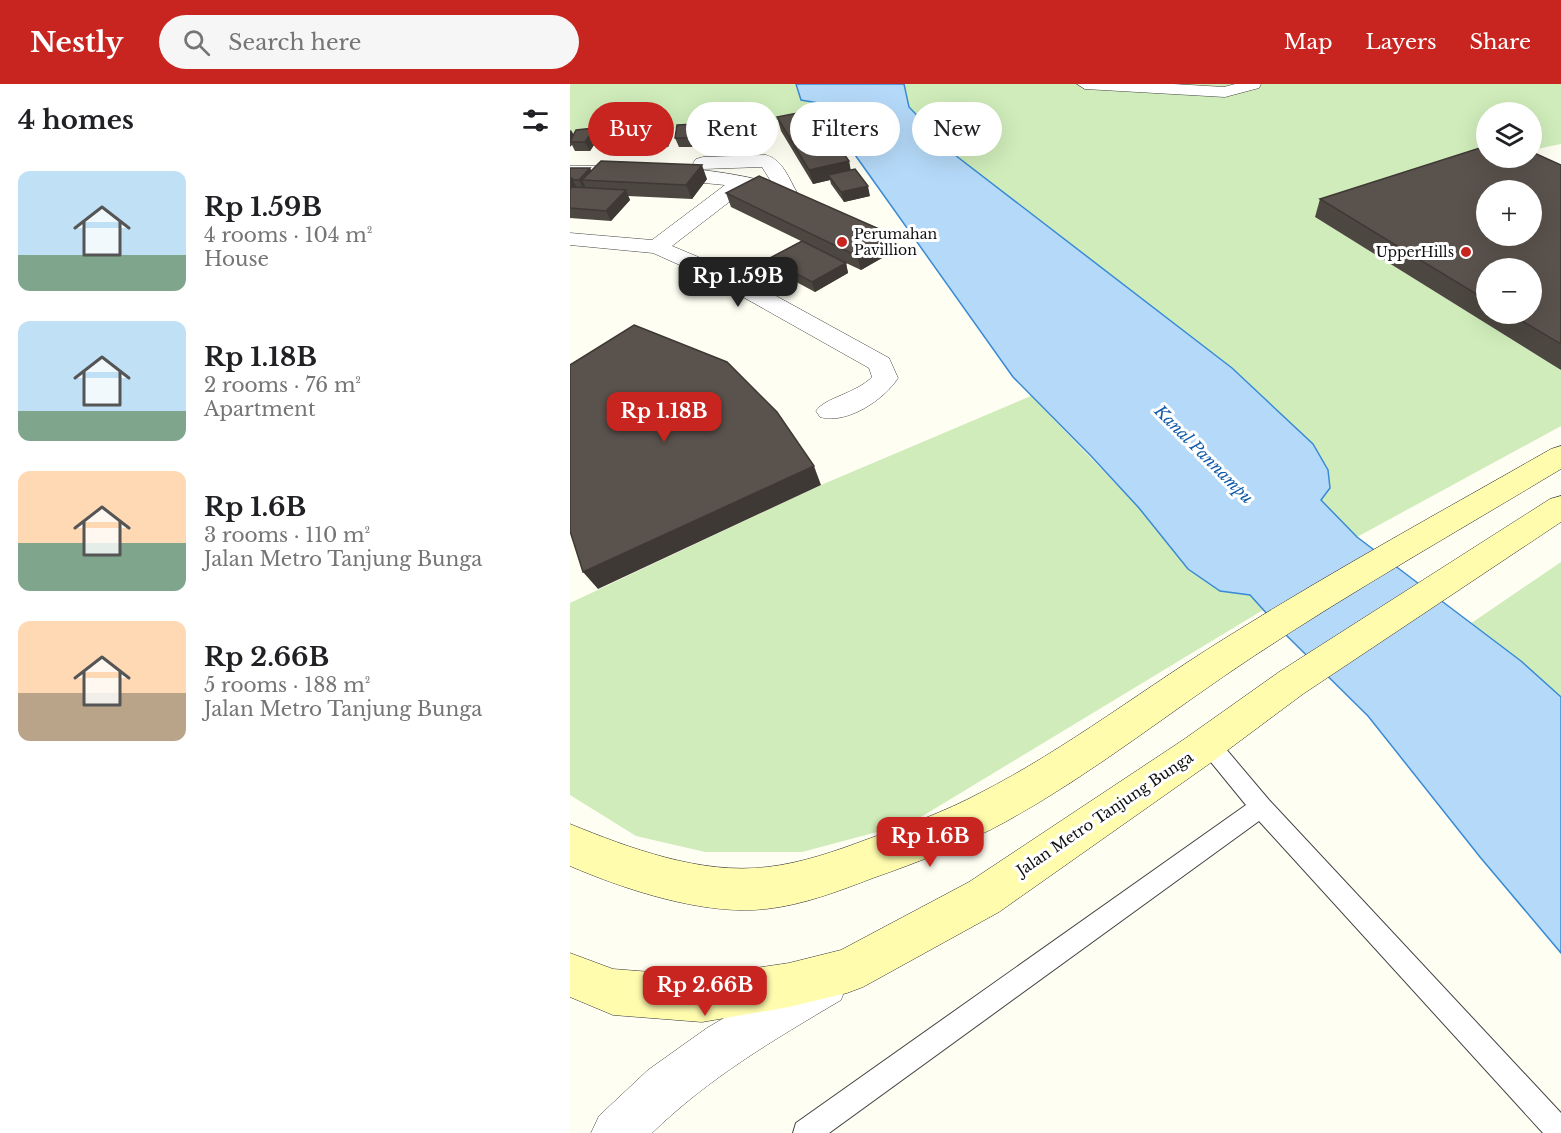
<!DOCTYPE html>
<meta charset="utf-8">
<style>
:root{--surface:#fff;--page:#f6f6f6;--text:#202124;--muted:#757577;--accent:#c82520}
body{margin:0;font-family:"Libre Baskerville",serif;background:var(--page);color:var(--text);height:100vh;display:flex;flex-direction:column;font-size:22px;white-space:nowrap}
*{box-sizing:border-box;margin:0}
p{font-size:20px;color:var(--muted)}
.icon{flex:none;width:33px;height:33px;fill:none;stroke:currentColor;stroke-width:2;stroke-linecap:round;stroke-linejoin:round}
.map{position:relative;flex:1;overflow:hidden}
.panel{display:flex;flex-direction:column;background:var(--surface);width:570px}
.panel>*{flex:none}
.banner{position:absolute;left:18px;top:18px;width:570px;height:54px;display:flex;gap:12px}
.controls{position:absolute;left:906px;top:18px;display:grid;gap:12px}
.controls a{display:grid;place-items:center;width:66px;height:66px;border-radius:50%;background:var(--surface);box-shadow:0 6px 24px #0002;font-size:30px}
.price{position:absolute;translate:-50% -51px;padding:0 14px;border-radius:12px;background:var(--accent);color:#fff;font-size:20px;line-height:39px;filter:drop-shadow(0 2px 3px #0008)}
.price::after{content:'';position:absolute;left:50%;top:36px;width:18px;height:14px;margin-left:-9px;background:inherit;clip-path:polygon(0 0,100% 0,50% 100%)}
.price.current{background:#222;color:#fff}
ul{padding:0;list-style:none}
li{display:flex;align-items:center;gap:18px;height:150px;padding:0 18px}
li span{display:grid;place-items:center;flex:none;width:168px;height:120px;border-radius:12px;color:#555}
li>.icon{margin-inline-start:auto}
span .icon{width:72px;height:72px;fill:#fffc;stroke-width:1}
li b{font-size:26px}
h2{display:flex;justify-content:space-between;align-items:center;height:72px;padding:0 18px;font-size:26px}
.pill{padding:0 21px;border-radius:27px;background:var(--surface);box-shadow:0 6px 24px #0002;font-size:21px;line-height:54px}
.pill.current{background:var(--accent);color:#fff}
header{display:flex;align-items:center;gap:36px;box-sizing:border-box;height:84px;padding:0 30px;background:var(--accent);color:#fff}
header strong{font-size:28px}
nav{display:flex;gap:33px;margin-inline-start:auto;font-size:21px}
.search{width:420px;height:54px;background:var(--page);display:flex;align-items:center;gap:15px;box-sizing:border-box;padding:0 21px;border-radius:33px;color:var(--muted);font-size:22px}
main{display:flex;flex:1;min-height:0}
.map>svg:first-child{display:block}
.green{fill:#d0ecba}
.water{fill:#b5daf9;stroke:#398ad4;stroke-width:1.5}
.lines{fill:none;stroke-linecap:round;stroke-linejoin:round}
.lane-casing{stroke:#434343;stroke-width:2}
.street-casing{stroke:#434343;stroke-width:1}
.secondary-casing{stroke:#323232;stroke-width:1}
.lane{fill:#fff;fill-rule:evenodd}
.street{fill:#fff;fill-rule:evenodd}
.secondary{fill:#fffcae;fill-rule:evenodd}
.wall{fill:#4d4741;fill-rule:evenodd}
.shaded-wall{fill:#3f3935}
.building{fill:#5a524c;stroke:#3f3935;stroke-width:1.5;fill-rule:evenodd}
.poi-dot{fill:#c82520;stroke:#fff;stroke-width:2}
.labels{text-anchor:middle;stroke-width:6;stroke-linejoin:round;paint-order:stroke}
.far-poi-label{font-size:14px;fill:#101010;stroke:#fff;text-anchor:start}
.street-label{font-size:15px;fill:#101010;stroke:#fff}
.water-label{font-size:16px;font-style:italic;fill:#125baa;stroke:#fff}
</style>
<header>
<strong>Nestly</strong>
<div class="search"><svg class="icon" aria-label="search" viewBox="0 0 24 24"><circle cx="10" cy="10" r="6"/><path d="M15 15l6 6"/></svg>Search here</div>
<nav><a>Map</a><a>Layers</a><a>Share</a></nav>
</header>
<main>
<section class="panel">
<h2>4 homes<svg class="icon" aria-label="filters" viewBox="0 0 24 24"><path d="M4 7h16M4 17h16"/><circle cx="9" cy="7" r="2"/><circle cx="15" cy="17" r="2"/></svg></h2>
<ul>
<li><span style="background:linear-gradient(#bfe0f5 70%,#7fa58c 0)"><svg class="icon" aria-label="home" viewBox="0 0 24 24"><path d="M3 11l9-7 9 7M6 9v11h12V9"/></svg></span><div><b>Rp 1.59B</b><p>4 rooms · 104 m²</p><p>House</p></div></li>
<li><span style="background:linear-gradient(#bfe0f5 75%,#7fa58c 0)"><svg class="icon" aria-label="home" viewBox="0 0 24 24"><path d="M3 11l9-7 9 7M6 9v11h12V9"/></svg></span><div><b>Rp 1.18B</b><p>2 rooms · 76 m²</p><p>Apartment</p></div></li>
<li><span style="background:linear-gradient(#ffd9b3 60%,#7fa58c 0)"><svg class="icon" aria-label="home" viewBox="0 0 24 24"><path d="M3 11l9-7 9 7M6 9v11h12V9"/></svg></span><div><b>Rp 1.6B</b><p>3 rooms · 110 m²</p><p>Jalan Metro Tanjung Bunga</p></div></li>
<li><span style="background:linear-gradient(#ffd9b3 60%,#b9a48a 0)"><svg class="icon" aria-label="home" viewBox="0 0 24 24"><path d="M3 11l9-7 9 7M6 9v11h12V9"/></svg></span><div><b>Rp 2.66B</b><p>5 rooms · 188 m²</p><p>Jalan Metro Tanjung Bunga</p></div></li>
</ul>
</section>
<div class="map">
<svg width="991" height="1049" viewBox="0 0 991 1049">
<rect width="100%" height="100%" fill="#fffef3"/>
<g class="green">
<polygon points="0,0 226,0 231,16 254,20 207,36 0,53"/>
<polygon points="334,0 991,0 991,60 962,66 962,28 916,28 916,74 745,133 991,286 991,342 787,453 751,416 760,404 758,387 743,360 662,284 385,71 339,23"/>
<polygon points="461,312 569,424 618,485 650,507 680,511 693,526 341,739 232,768 135,768 66,752 0,711 0,519 251,401"/>
<polygon points="991,478 991,613 951,577 900,540"/>
</g>
<polygon class="water" points="226,0 334,0 339,23 385,71 662,284 743,360 758,386 760,404 751,416 787,453 951,577 991,613 991,869 910,773 798,632 716,551 680,511 650,507 618,485 569,424 521,372 443,293 278,61 264,32 254,20 231,16"/>
<g class="lines">
<g class="lane-casing">
<polygon id="lane" points="638,650 645,652 699,716 991,1029 991,1049 973,1049 689,737 259,1049 223,1049 226,1039 676,721 631,666 628,659 631,652"/>
</g>
<g class="street-casing">
<g id="street">
<polygon points="507,0 603,0 654,3 665,0 691,0 689,4 655,13 515,5"/>
<path d="M196,71C214,76 219,96 228,110L225,114L218,116L176,105L102,162L157,185L319,274L328,294C314,316 276,341 250,333L246,327C254,314 287,309 302,293L299,284L141,195L83,169L0,161V149L82,156L155,101L82,94H0V82C67,81 136,81 202,99L192,83L133,85L126,83L123,79L126,75L133,73Z"/>
<path d="M255,878L271,884L277,900L271,916C202,957 140,993 82,1049H21L29,1032L78,986L137,944L239,884Z"/>
</g>
</g>
<g class="secondary-casing">
<g id="secondary">
<path d="M991,362V385C888,447 784,506 684,572C602,626 524,689 437,737C395,760 349,778 303,794C269,807 233,821 196,825C135,832 56,806 0,782V740C59,764 131,791 197,783C232,779 266,767 298,755C336,742 374,728 410,709C498,664 577,602 662,550C766,485 874,426 981,365Z"/>
<polygon points="991,412 991,438 733,610 639,680 429,828 293,903 277,909 219,923 132,938 43,931 0,913 0,869 43,885 132,892 219,879 271,866 399,798 613,656 709,588 980,415"/>
</g>
</g>
<use href="#lane" class="lane"/>
<use href="#street" class="street"/>
<use href="#secondary" class="secondary"/>
</g>
<g class="wall">
<polygon points="207,33 279,77 280,86 300,112 274,118 261,100 260,96 243,100 211,47"/>
<polygon points="150,37 153,46 150,60 131,61 128,52 128,50 122,63 109,63 105,54 129,49"/>
<polygon points="75,43 79,52 74,65 59,66 54,56"/>
<polygon points="0,46 4,51 53,54 47,66 30,67 26,58 20,67 5,67 2,61 0,63"/>
<polygon points="174,48 171,58 158,59 155,49"/>
<polygon points="103,51 98,63 83,64 79,54"/>
<path d="M991,81V286L978,278L745,133L750,115ZM916,184L962,230H916Z"/>
<polygon points="0,84 20,84 21,87 137,95 122,115 58,112 60,116 41,137 0,134"/>
<polygon points="156,109 326,166 291,186 276,179 278,189 245,208 202,185 198,175 231,157 161,123"/>
</g>
<g class="shaded-wall">
<polygon points="150,37 153,46 150,60 146,50"/>
<polygon points="171,39 174,48 171,58 168,49"/>
<polygon points="125,40 129,49 122,63 119,54"/>
<polygon points="99,42 103,51 98,63 94,54"/>
<polygon points="75,43 79,52 74,65 70,55"/>
<polygon points="25,44 29,53 20,67 15,58"/>
<polygon points="49,44 53,54 47,66 43,56"/>
<polygon points="1,46 6,55 0,58 0,47"/>
<polygon points="279,77 282,92 258,91 260,96 243,100 239,86"/>
<polygon points="132,81 137,95 122,115 116,101"/>
<polygon points="20,84 25,94 12,96 16,104 14,106 9,96"/>
<polygon points="2,94 9,109 0,117 0,96"/>
<polygon points="298,102 300,112 274,118 271,108"/>
<polygon points="56,106 60,116 41,137 36,127"/>
<polygon points="323,151 326,166 291,186 287,172"/>
<polygon points="276,179 278,189 245,208 242,198"/>
<polygon points="244,382 251,401 28,505 13,488"/>
</g>
<g class="building">
<polygon points="243,26 279,77 239,86 207,33"/>
<polygon points="150,37 146,50 128,52 132,39"/>
<polygon points="155,39 171,39 168,49 155,49"/>
<polygon points="125,40 119,54 105,54 107,41"/>
<polygon points="82,42 99,42 94,54 79,54"/>
<polygon points="57,43 75,43 70,55 54,56"/>
<polygon points="25,44 15,58 0,58 6,46"/>
<polygon points="49,44 43,56 26,58 32,46"/>
<path d="M916,62V74H962V68L991,81V260L940,230H962V184H916V216L750,115ZM916,106H962V152H916Z"/>
<polygon points="31,77 132,81 116,101 12,96"/>
<polygon points="0,84 20,84 9,96 3,96 2,94 0,94"/>
<polygon points="285,85 298,102 271,108 258,91"/>
<polygon points="189,92 323,151 287,172 156,109"/>
<polygon points="3,103 56,106 36,127 0,124 0,105"/>
<polygon points="232,157 276,179 242,198 198,175"/>
<polygon points="64,241 157,278 207,328 244,382 13,488 0,447 0,281"/>
</g>
<g class="poi-dot">
<circle cx="272" cy="158" r="6"/>
<circle cx="896" cy="168" r="6"/>
</g>
<g class="labels">
<g class="far-poi-label">
<text x="284" y="155">Perumahan<tspan x="284" dy="16">Pavillion</tspan></text>
<text x="884" y="173" text-anchor="end">UpperHills</text>
</g>
<g class="street-label">
<text transform="translate(535 730) rotate(-34)" y="5">Jalan Metro Tanjung Bunga</text>
</g>
<g class="water-label">
<text transform="translate(634 370) rotate(45)" y="6">Kanal Pannampu</text>
</g>
</g>
</svg>
<div class="controls">
<a><svg class="icon" aria-label="layers" viewBox="0 0 24 24"><path d="M12 4l9 5-9 5-9-5zM3 14l9 5 9-5"/></svg></a>
<a>+</a>
<a>−</a>
</div>
<b class="price current" style="left:168px;top:224px">Rp 1.59B</b>
<b class="price" style="left:94px;top:359px">Rp 1.18B</b>
<b class="price" style="left:360px;top:784px">Rp 1.6B</b>
<b class="price" style="left:135px;top:933px">Rp 2.66B</b>
<div class="banner">
<a class="pill current">Buy</a>
<a class="pill">Rent</a>
<a class="pill">Filters</a>
<a class="pill">New</a>
</div>
</div>
</main>
